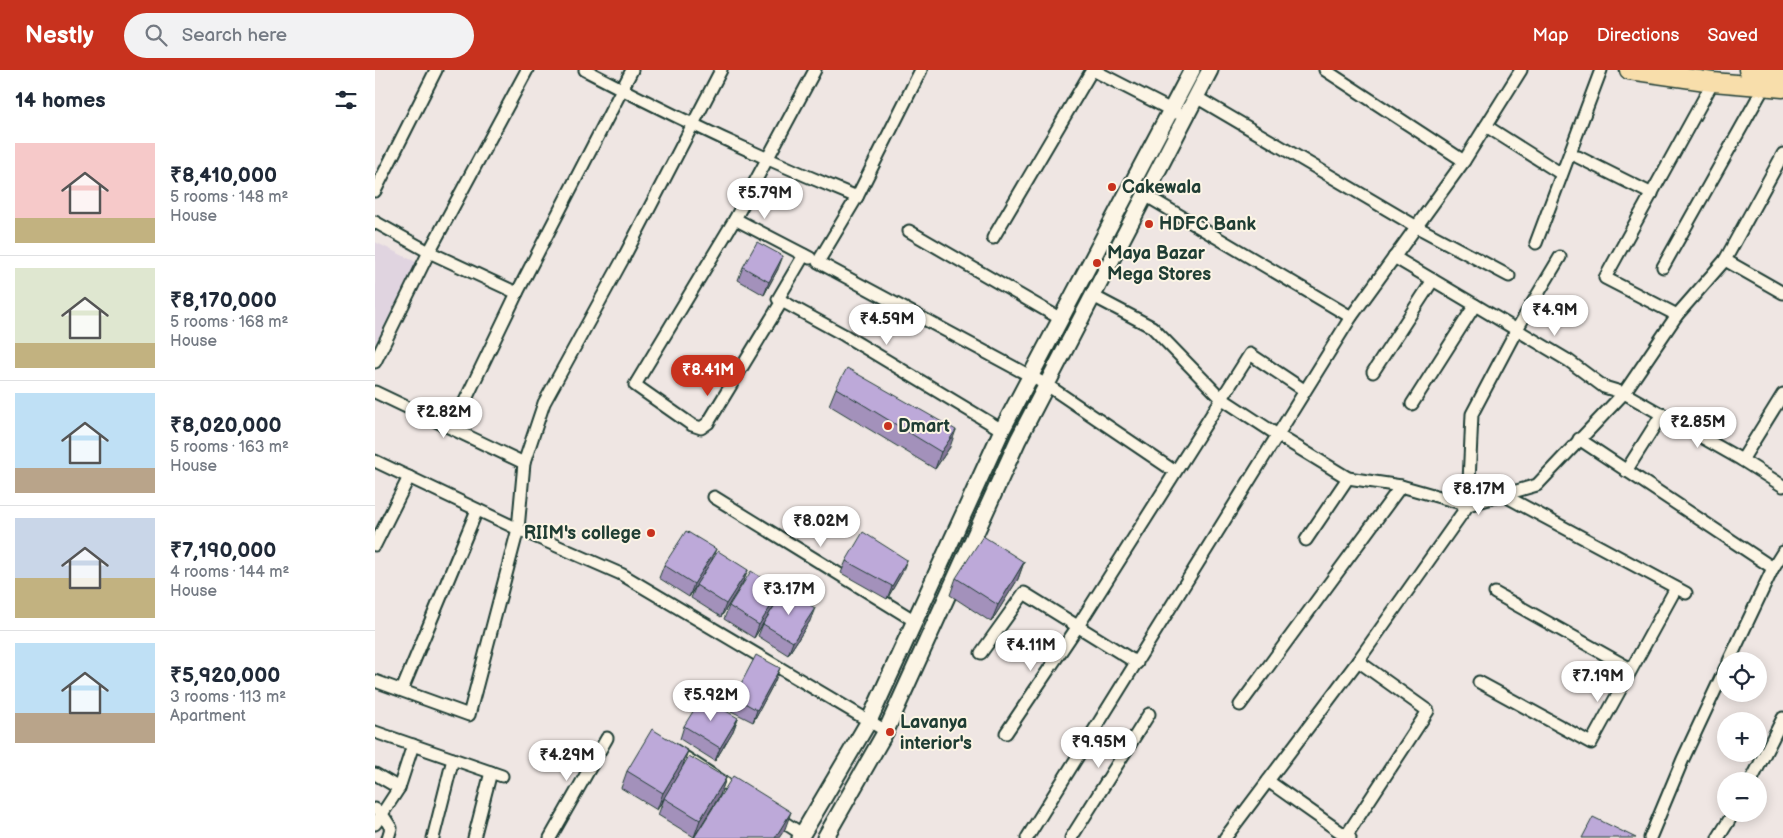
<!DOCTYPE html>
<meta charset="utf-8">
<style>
:root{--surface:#fff;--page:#f2f2f3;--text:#1f2937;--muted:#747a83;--line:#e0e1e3;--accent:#c8321e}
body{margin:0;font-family:"Balsamiq Sans",sans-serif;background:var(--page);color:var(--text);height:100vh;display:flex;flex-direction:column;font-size:19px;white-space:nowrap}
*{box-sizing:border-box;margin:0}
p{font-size:16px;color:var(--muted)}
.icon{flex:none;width:28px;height:28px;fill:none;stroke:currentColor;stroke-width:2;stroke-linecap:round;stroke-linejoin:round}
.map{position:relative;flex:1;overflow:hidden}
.details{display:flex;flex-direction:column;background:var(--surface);width:375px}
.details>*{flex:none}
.buttons{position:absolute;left:1342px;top:582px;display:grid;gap:10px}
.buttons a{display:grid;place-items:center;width:50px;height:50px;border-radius:50%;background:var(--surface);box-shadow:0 2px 12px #0003;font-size:25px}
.price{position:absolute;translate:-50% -42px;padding:0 11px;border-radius:18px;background:#fff;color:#222;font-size:16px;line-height:32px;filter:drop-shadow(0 1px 2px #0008)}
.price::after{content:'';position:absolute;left:50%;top:30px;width:15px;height:11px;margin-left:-8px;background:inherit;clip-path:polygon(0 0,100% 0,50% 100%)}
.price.active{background:var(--accent);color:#fff}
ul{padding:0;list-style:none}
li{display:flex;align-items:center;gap:15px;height:125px;padding:0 15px}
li+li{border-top:1px solid var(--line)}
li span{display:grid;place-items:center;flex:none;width:140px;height:100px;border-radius:0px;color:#555}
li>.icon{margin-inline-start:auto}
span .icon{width:60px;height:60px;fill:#fffc;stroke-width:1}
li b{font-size:21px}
h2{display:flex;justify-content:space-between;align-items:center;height:60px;padding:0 15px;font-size:21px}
header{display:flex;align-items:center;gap:30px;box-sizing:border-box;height:70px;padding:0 25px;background:var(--accent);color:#fff}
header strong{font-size:24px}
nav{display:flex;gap:28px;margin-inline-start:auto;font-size:18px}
.search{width:350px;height:45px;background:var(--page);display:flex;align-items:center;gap:12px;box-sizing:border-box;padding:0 18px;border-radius:28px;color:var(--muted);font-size:19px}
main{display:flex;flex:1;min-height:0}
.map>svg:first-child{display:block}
.built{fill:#e0d4e0}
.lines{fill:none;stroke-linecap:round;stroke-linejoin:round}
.street-casing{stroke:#1f3d34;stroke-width:15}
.secondary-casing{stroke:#1f3d34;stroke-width:19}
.primary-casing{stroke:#1f3d34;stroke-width:21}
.street{stroke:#fcf5e5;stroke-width:11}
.secondary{stroke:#fcf5e5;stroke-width:15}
.primary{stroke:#f8deab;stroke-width:18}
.wall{fill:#a391bb;stroke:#1f3d34}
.shaded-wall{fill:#847698;stroke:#1f3d34}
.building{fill:#bda9d9;stroke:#1f3d34}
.poi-dot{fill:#c8321e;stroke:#fcf5e5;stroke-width:2}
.labels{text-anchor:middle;stroke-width:4;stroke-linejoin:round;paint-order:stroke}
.poi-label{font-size:18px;font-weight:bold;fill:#1f3d34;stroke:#fcf5e5;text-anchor:start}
</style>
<header>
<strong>Nestly</strong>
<div class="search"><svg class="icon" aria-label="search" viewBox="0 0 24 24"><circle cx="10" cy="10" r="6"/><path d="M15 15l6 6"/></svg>Search here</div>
<nav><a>Map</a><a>Directions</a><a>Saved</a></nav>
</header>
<main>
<section class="details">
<h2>14 homes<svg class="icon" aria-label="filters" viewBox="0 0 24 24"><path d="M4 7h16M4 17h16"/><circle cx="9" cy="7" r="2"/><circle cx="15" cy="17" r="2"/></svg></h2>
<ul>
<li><span style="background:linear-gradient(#f6c9c9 75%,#c2b280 0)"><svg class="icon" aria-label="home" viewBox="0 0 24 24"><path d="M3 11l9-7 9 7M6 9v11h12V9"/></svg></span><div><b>₹8,410,000</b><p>5 rooms · 148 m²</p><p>House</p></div></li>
<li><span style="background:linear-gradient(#dfe7d0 75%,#c2b280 0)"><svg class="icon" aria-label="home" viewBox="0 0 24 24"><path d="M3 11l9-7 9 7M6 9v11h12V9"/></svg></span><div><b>₹8,170,000</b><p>5 rooms · 168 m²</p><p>House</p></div></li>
<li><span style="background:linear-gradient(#bfe0f5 75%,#b9a48a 0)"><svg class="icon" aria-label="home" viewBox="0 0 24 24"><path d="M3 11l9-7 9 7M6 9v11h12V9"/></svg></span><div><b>₹8,020,000</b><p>5 rooms · 163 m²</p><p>House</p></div></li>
<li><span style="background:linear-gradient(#c9d6e8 60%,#c2b280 0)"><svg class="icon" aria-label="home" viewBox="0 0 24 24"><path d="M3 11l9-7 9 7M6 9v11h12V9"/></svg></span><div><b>₹7,190,000</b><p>4 rooms · 144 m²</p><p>House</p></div></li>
<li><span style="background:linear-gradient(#bfe0f5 70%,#b9a48a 0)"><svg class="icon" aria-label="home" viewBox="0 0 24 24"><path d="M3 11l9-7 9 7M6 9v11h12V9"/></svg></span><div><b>₹5,920,000</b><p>3 rooms · 113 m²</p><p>Apartment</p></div></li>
</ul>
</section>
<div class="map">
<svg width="1408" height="768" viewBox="0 0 1408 768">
<rect width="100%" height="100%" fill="#efe6e3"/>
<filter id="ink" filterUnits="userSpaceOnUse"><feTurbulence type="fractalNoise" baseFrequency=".02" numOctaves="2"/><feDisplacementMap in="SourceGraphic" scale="10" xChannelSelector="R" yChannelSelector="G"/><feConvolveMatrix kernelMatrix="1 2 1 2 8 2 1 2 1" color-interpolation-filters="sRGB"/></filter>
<g filter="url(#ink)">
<polygon class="built" points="0,172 41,192 0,274"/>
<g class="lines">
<g class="street-casing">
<g id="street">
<path d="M210,0C299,47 389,89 482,127L546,0"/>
<polyline points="718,0 802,43"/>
<polyline points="950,0 1089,91"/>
<polyline points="821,27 1042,157 1134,206"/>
<polyline points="1111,56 1185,103"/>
<polyline points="1203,87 1277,124"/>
<polyline points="0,121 61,0"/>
<polyline points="770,125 976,247"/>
<polyline points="482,127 443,192 672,315 799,401"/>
<polyline points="360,149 260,315 317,355 326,358 333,353 407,231"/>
<polyline points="0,152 54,182 142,223"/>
<polyline points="534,161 686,249"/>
<polyline points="618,168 717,0"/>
<polyline points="1161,173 1226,0"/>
<polyline points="429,185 403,229 469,265 627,360"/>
<polyline points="1019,187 1100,235 1037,334"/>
<polyline points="435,188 360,149 440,0"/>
<polyline points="1350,190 1408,84"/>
<polyline points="1288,197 1389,17"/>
<polyline points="718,226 777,257 846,328 904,366 973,408 1026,416 865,635"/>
<polyline points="1100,235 1194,291 1229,317 1249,323 1367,390 1408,416"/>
<polyline points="1302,245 1230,208 1338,12"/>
<polyline points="0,292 54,182 152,0"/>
<polyline points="998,302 1058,210"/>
<polyline points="0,322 149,393"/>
<polyline points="77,358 142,223 257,0"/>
<polyline points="1204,369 1398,498"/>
<polyline points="1367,390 1408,324"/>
<polyline points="0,391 143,459 246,504 511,661"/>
<polyline points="1251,401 1287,344"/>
<polyline points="1026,416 1093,435 1097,344 1142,259 1185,187"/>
<polyline points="1130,426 1311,523"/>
<polyline points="339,427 540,551"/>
<polyline points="931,470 973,408"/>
<polyline points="0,475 34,407"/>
<polyline points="1120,523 1256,599"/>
<polyline points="606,583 649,523 762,593"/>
<polyline points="1354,591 1398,498 1408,482"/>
<polyline points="0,611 94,645 143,459 149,393 169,333 248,189 346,0"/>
<polyline points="1104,612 1216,673 1301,518"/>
<polyline points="27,620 102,440"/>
<polyline points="0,662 127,706"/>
<polyline points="631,663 703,556 875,284 929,320"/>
<polyline points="299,680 365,723"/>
<polyline points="0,704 24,718"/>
<polyline points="893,711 971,766 970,768"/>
<polyline points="1376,711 1408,648"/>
<polyline points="0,739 7,744 0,754"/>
<polyline points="399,746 427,764"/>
<polyline points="13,768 16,758 7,744 24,718 38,675"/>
<polyline points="58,768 78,689"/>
<polyline points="99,768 116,702"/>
<polyline points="175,768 232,668"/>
<polyline points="652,768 976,247 1089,91 1146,0"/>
<polyline points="696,768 774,644"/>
<polyline points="850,768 983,591 1093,435 1162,415 1249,323 1302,245 1350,190 1408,223"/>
<polyline points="975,768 971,766 1053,641 983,591"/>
<polyline points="1275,768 1308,689 1351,597"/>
<polyline points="1343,768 1358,744"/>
</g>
</g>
<g class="secondary-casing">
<g id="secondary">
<polyline points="425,768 494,651 627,360 817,0"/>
<polyline points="450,768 511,661 643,370 835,0"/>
</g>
</g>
<g class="primary-casing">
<g id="primary">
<polyline points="1254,0 1338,12 1408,18"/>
<polyline points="1373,0 1408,2"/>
</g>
</g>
<use href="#street" class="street"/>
<use href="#secondary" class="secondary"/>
<use href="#primary" class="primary"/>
</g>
<g class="wall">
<polygon points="368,197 403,199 389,225 363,210"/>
<polygon points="461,318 575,377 560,399 454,335"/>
<polygon points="471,491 527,503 512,529 466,503"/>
<polygon points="336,492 373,500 368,512 346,547 316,528 321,516 314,527 284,508 289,495"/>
<polygon points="649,492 643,509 616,552 575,525 581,508"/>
<polygon points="401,533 379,568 349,549 354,536"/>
<polygon points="435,551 413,585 383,566 388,554"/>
<polygon points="400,611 378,652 354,640 359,627"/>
<polygon points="363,648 358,661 340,691 305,669 309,656"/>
<polygon points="307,698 351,708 345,725 319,767 283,745 289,729 282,740 246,718 252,701"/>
</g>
<g class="shaded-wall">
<polygon points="408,186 403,199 389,225 394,212"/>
<polygon points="581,360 575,377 560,399 566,382"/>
<polygon points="341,479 336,492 314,527 319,514"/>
<polygon points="532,490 527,503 512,529 517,516"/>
<polygon points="649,492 643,509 616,552 623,535"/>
<polygon points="373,500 368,512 346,547 351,534"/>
<polygon points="406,520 401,533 379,568 384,555"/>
<polygon points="440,538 435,551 413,585 418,572"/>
<polygon points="405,598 400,611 378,652 382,640"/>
<polygon points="363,648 358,661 340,691 345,678"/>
<polygon points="313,681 307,698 282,740 288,723"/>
<polygon points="351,708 345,725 319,767 325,750"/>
<polygon points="416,742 410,759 404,768 400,768"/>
</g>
<g class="building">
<polygon points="382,172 408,186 394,212 368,197"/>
<polygon points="472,298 581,360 566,382 461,318"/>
<polygon points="311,461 341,479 319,514 289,495"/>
<polygon points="488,462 532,490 517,516 471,491"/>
<polygon points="608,466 649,492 623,535 581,508"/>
<polygon points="343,481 373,500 351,534 321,515"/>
<polygon points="376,501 406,520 384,555 354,536"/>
<polygon points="410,519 440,538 418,572 388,554"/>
<polygon points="381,585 405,598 382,640 359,627"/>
<polygon points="327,627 363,648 345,678 309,656"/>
<polygon points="277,659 313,681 288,723 252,701"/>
<polygon points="314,686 351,708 325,750 289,728"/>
<polygon points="358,706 416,742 400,768 319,768"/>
<polygon points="1218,747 1261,768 1207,768"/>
</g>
</g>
<g class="poi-dot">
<circle cx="737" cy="117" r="5"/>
<circle cx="774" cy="154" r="5"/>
<circle cx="722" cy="193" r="5"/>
<circle cx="513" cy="356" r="5"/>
<circle cx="276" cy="463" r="5"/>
<circle cx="515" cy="662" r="5"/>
</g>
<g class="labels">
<g class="poi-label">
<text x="747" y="123">Cakewala</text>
<text x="784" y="160">HDFC Bank</text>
<text x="732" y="189">Maya Bazar<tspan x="732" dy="21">Mega Stores</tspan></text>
<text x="523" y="362">Dmart</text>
<text x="266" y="469" text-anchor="end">RIIM's college</text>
<text x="525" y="658">Lavanya<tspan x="525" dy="21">interior's</tspan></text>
</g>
</g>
</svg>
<div class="buttons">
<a><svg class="icon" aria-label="locate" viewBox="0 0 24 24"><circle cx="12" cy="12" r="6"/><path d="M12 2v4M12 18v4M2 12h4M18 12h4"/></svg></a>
<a>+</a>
<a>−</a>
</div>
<b class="price" style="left:390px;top:150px">₹5.79M</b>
<b class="price" style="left:1180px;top:267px">₹4.9M</b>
<b class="price" style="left:512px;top:276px">₹4.59M</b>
<b class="price active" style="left:333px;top:327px">₹8.41M</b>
<b class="price" style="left:69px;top:369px">₹2.82M</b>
<b class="price" style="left:1323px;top:379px">₹2.85M</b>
<b class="price" style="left:1104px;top:446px">₹8.17M</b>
<b class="price" style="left:446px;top:478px">₹8.02M</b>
<b class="price" style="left:414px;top:546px">₹3.17M</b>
<b class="price" style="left:656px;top:602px">₹4.11M</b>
<b class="price" style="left:1223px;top:633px">₹7.19M</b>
<b class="price" style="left:336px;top:652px">₹5.92M</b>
<b class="price" style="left:724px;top:699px">₹9.95M</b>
<b class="price" style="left:192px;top:712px">₹4.29M</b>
</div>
</main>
